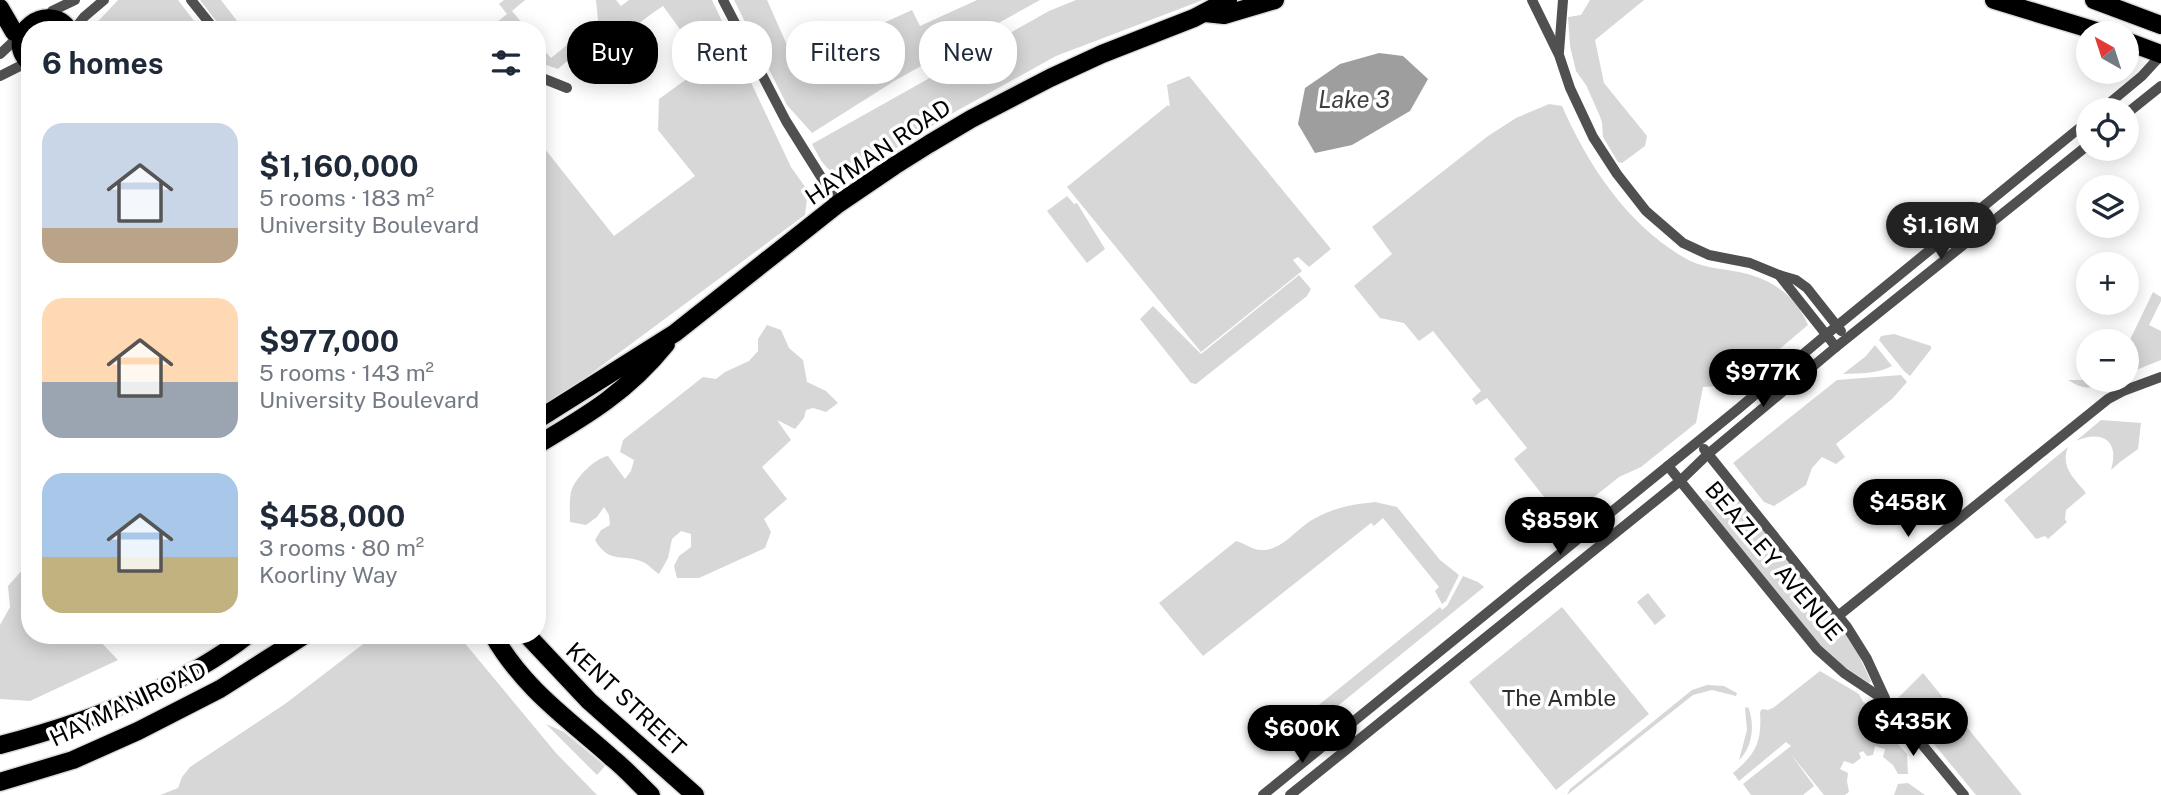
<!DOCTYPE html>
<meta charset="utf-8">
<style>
:root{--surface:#fff;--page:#f6f6f7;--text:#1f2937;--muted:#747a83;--accent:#000}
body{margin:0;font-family:"Public Sans",sans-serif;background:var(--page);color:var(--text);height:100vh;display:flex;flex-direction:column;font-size:26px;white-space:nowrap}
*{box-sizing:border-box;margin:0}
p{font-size:23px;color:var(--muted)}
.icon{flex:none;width:38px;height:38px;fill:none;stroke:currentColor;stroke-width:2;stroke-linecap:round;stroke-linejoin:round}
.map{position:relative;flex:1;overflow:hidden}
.drawer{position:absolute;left:21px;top:21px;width:525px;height:623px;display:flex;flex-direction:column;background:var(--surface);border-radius:28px;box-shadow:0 4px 18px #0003}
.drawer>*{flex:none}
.hud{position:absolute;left:567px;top:21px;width:665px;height:63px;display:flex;gap:14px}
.needle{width:46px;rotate:321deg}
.controls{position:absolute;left:2076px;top:21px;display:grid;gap:14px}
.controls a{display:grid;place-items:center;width:63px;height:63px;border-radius:50%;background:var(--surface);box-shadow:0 4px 18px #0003;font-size:35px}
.price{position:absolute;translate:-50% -60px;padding:0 16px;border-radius:24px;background:var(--accent);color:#fff;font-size:23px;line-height:46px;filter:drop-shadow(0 2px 4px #0008)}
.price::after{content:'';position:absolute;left:50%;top:42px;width:21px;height:16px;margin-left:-10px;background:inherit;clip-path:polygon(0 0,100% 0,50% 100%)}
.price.on{background:#222;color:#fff}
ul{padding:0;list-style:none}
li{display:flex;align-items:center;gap:21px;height:175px;padding:0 21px}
li span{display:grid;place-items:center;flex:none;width:196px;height:140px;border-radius:21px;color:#555}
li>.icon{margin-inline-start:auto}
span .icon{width:84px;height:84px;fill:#fffc;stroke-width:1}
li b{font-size:30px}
h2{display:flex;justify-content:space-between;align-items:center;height:84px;padding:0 21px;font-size:30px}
.chip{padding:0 24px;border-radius:28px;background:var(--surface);box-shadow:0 4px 18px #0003;font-size:24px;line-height:63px}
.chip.on{background:var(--accent);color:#fff}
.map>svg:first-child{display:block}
.green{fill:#d7d7d7}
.water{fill:#9e9e9e}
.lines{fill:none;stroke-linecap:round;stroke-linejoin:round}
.primary-casing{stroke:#dbdbdb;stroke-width:21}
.street{stroke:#505050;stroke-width:10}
.primary{stroke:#000;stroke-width:18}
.labels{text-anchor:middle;stroke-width:7;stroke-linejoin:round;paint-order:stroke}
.street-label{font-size:23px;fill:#000;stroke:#fff}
.park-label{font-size:23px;fill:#2e2e2e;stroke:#fff}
.water-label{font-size:24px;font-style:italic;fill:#3f3f3f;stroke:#fff}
</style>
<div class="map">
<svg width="2161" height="795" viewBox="0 0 2161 795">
<rect width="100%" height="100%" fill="#fff"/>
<g class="green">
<polygon points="118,0 178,0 201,30 90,30"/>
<polygon points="200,0 221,0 244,30 223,30"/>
<polygon points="504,0 525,0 512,11 528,30 502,30 496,23 507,14 499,4"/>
<path d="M596,0H616L621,6L629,0H712L791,167L808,191L805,215L581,381L537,408V139L614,236L695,176L658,130L659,99L706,65L663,6C650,14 638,25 625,33C611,42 598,42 584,55L580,50L558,69L537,62V42L551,58L598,20Z"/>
<polygon points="734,0 767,0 795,63 912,10 920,26 977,0 1040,0 896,80 812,133 787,105"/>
<path d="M1076,0H1203L1056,56L953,113L852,175C829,179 821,161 812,144L1049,11Z"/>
<polygon points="1590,0 1644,0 1595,40 1604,83 1647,136 1645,146 1622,163 1618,162 1603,137 1602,122 1599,114 1586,85 1576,71 1570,46 1568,17 1581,15"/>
<polygon points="1189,76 1331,249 1309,267 1298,257 1293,260 1302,271 1201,352 1067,187 1168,105 1170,107 1167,85"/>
<path d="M1549,104L1562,106C1588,165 1626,223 1683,257C1701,268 1719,268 1739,272C1770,278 1796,295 1808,325L1737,385L1703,387L1696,423L1641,467L1619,477L1554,529L1549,503L1514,459L1527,448L1487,398L1476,405L1472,399L1481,391L1433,331L1419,341L1404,323L1380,318L1354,286L1392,254L1372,227L1488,136L1516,118Z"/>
<polygon points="1067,196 1074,204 1077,203 1105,249 1087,263 1047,211"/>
<polygon points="1299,275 1311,289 1307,296 1196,384 1191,383 1140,319 1153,306 1201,354"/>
<polygon points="2153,292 2161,297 2161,301 2149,325 2161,331 2161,360 2126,374 2126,348"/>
<path d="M767,325L781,330L789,348L803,360L807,382L826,391L838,403L826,412L813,408L806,410L804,418L795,429L777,420L791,440L762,467L787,499L764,519L771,532L765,548L699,578H677L674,566L679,556L691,547V534L681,531L672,539L668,558L659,574C654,571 650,566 645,563C624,552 610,566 595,540L601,530L610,525L609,515L604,507L597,517L586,525L570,522C570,513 569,502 571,492C574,479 595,458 608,456L625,479L631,471L634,460L620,452L623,440L703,377L716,379L725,372L749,361L758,351V339Z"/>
<polygon points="1894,334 1931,346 1931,349 1910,376 1904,371 1879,340 1881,336"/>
<path d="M1875,345L1892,366C1878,374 1859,373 1843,374L1866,356Z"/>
<polygon points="1901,375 1907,382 1892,399 1836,444 1845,457 1836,464 1822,457 1812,468 1806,485 1774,506 1764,502 1733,463 1837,380"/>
<path d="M2068,380H2109C2090,389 2086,391 2068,380Z"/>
<path d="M2101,420L2141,423L2138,449L2120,462L2111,470C2120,442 2103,429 2076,441Z"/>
<path d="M2068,447C2060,467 2074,478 2086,493L2066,510L2065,519L2067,522L2048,539L2045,536L2036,539L2004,500Z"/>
<polygon points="1726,483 1853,642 1871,682 1869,683 1831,658 1818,643 1703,502"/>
<path d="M1375,502L1397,507L1440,560L1459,575L1446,601L1442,604L1435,591L1439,587L1383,518L1374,526L1371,523L1203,656L1159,603L1236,541C1245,543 1252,550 1261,550C1282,551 1296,529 1312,520C1332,508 1353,504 1375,502Z"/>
<polygon points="26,566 30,570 30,635 94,635 118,660 30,701 0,699 0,625 10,607 8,586"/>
<polygon points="1463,576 1478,582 1484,587 1302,735 1294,725 1440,607 1442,610 1447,606"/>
<polygon points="1648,593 1666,616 1655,625 1637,602"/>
<polygon points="1562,607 1649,714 1556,790 1469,682"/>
<polygon points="375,635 458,635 556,753 597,795 160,795 178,788 182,777 190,767 285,704"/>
<path d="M1820,671L1859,694L1863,702L1876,710L1901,740L1898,744L1907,754L1908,774H1898L1893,765L1883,757L1885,749L1875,746L1873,755L1867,756L1863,751L1859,753L1861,758L1853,764L1844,761L1840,769L1848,773L1847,781L1849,792L1845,795H1824L1790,753L1814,786L1803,795H1751L1743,784L1791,746L1786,742L1739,781L1733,773C1756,754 1762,742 1760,712L1762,709L1768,710L1773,708Z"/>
<polygon points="1923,673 2022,795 1976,795 1897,699"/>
<polygon points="1707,685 1724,686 1737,693 1736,696 1712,690 1693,695 1567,795 1570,789 1692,690"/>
<path d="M1748,707C1755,724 1753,747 1739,760L1747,730L1745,708Z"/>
<polygon points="546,724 564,732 605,766 597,775"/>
<polygon points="1908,783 1925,795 1894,795 1898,784"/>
</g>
<polygon class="water" points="1379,53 1403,56 1428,79 1410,111 1352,145 1315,153 1298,124 1305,88 1340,64"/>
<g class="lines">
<g class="primary-casing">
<g id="primary">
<polyline points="1994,0 2103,33"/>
<polyline points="2094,0 2161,25"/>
<polyline points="0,8 14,32"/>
<polyline points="1205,13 1224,15 1275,0"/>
<polyline points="2126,41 2161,54"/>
<path d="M30,63C0,34 50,0 69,30"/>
<polyline points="537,420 675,333 838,204 894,166 929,144 971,119 1050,78 1102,54 1194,18 1228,0"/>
<path d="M537,445C588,415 628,391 666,344"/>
<path d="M493,635C524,689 567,718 612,758C626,769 638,783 651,795"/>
<polyline points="527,635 589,701 695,795"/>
<path d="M0,745C84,723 180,688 248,635"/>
<polyline points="0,782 73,760 138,731 220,689 305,635"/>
</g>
</g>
<g class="street">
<polyline points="191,0 215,30"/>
<polyline points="723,0 786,121 838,204"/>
<polyline points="1532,0 1559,55 1570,88 1593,137 1617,174 1646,211 1683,243 1709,255 1750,263 1779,275 1796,280 1807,288 1841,331"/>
<polyline points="52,11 75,0"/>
<polyline points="74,30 84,17 104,0"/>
<polyline points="1559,52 1563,0"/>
<polyline points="0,54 14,41"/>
<polyline points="0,76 28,62"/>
<polyline points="537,76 567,88"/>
<polyline points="2101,110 2142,76 2161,55"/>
<polyline points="2126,114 2161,86"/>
<polyline points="1779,275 1836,347"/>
<polyline points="1704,449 1847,627 1867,659 1885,698"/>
<polyline points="1668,466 1817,649 1844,673 1886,701 1964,795"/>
<polyline points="1838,616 2108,399 2123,391 2161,377"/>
<polyline points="1263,795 1738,409 1827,334 2088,121"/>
<polyline points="1290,795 1680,481 1708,454 1836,347 2088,145"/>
</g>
<use href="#primary" class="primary"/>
</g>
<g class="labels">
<g class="street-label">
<text transform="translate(878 152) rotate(-34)" y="8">HAYMAN ROAD</text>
<text transform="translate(1774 561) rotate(50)" y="8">BEAZLEY AVENUE</text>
<text transform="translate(626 699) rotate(43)" y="8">KENT STREET</text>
<text transform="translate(128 704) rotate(-25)" y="8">HAYMAN ROAD</text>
</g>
<g class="park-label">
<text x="1559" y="706">The Amble</text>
</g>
<g class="water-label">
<text x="1354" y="108">Lake 3</text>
</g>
</g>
</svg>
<div class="controls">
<a><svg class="needle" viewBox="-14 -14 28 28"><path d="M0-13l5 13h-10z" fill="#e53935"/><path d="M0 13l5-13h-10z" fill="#747a83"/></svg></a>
<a><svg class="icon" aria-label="locate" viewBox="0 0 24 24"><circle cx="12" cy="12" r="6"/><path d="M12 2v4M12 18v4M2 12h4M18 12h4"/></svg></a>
<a><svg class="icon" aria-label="layers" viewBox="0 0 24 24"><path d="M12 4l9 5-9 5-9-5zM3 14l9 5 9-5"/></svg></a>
<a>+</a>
<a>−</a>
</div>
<b class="price on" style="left:1941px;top:262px">$1.16M</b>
<b class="price" style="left:1763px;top:409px">$977K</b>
<b class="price" style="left:1908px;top:539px">$458K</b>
<b class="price" style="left:1560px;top:557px">$859K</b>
<b class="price" style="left:1913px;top:758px">$435K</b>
<b class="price" style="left:1302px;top:765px">$600K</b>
<div class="hud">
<a class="chip on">Buy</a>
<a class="chip">Rent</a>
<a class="chip">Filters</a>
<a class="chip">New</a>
</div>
<section class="drawer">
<h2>6 homes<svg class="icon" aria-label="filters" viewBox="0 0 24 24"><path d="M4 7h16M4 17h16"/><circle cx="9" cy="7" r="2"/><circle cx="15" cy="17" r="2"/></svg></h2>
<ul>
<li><span style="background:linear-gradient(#c9d6e8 75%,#b9a48a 0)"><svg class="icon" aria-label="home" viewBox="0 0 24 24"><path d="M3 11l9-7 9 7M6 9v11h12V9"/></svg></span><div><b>$1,160,000</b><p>5 rooms · 183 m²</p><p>University Boulevard</p></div></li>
<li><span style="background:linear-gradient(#ffd9b3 60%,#9aa5b1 0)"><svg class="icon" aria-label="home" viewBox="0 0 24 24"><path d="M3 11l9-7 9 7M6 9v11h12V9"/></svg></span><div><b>$977,000</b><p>5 rooms · 143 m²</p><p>University Boulevard</p></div></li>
<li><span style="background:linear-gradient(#a9c7e8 60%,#c2b280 0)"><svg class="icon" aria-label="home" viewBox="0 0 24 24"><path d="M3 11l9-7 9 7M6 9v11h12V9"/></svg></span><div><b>$458,000</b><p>3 rooms · 80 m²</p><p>Koorliny Way</p></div></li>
</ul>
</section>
</div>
